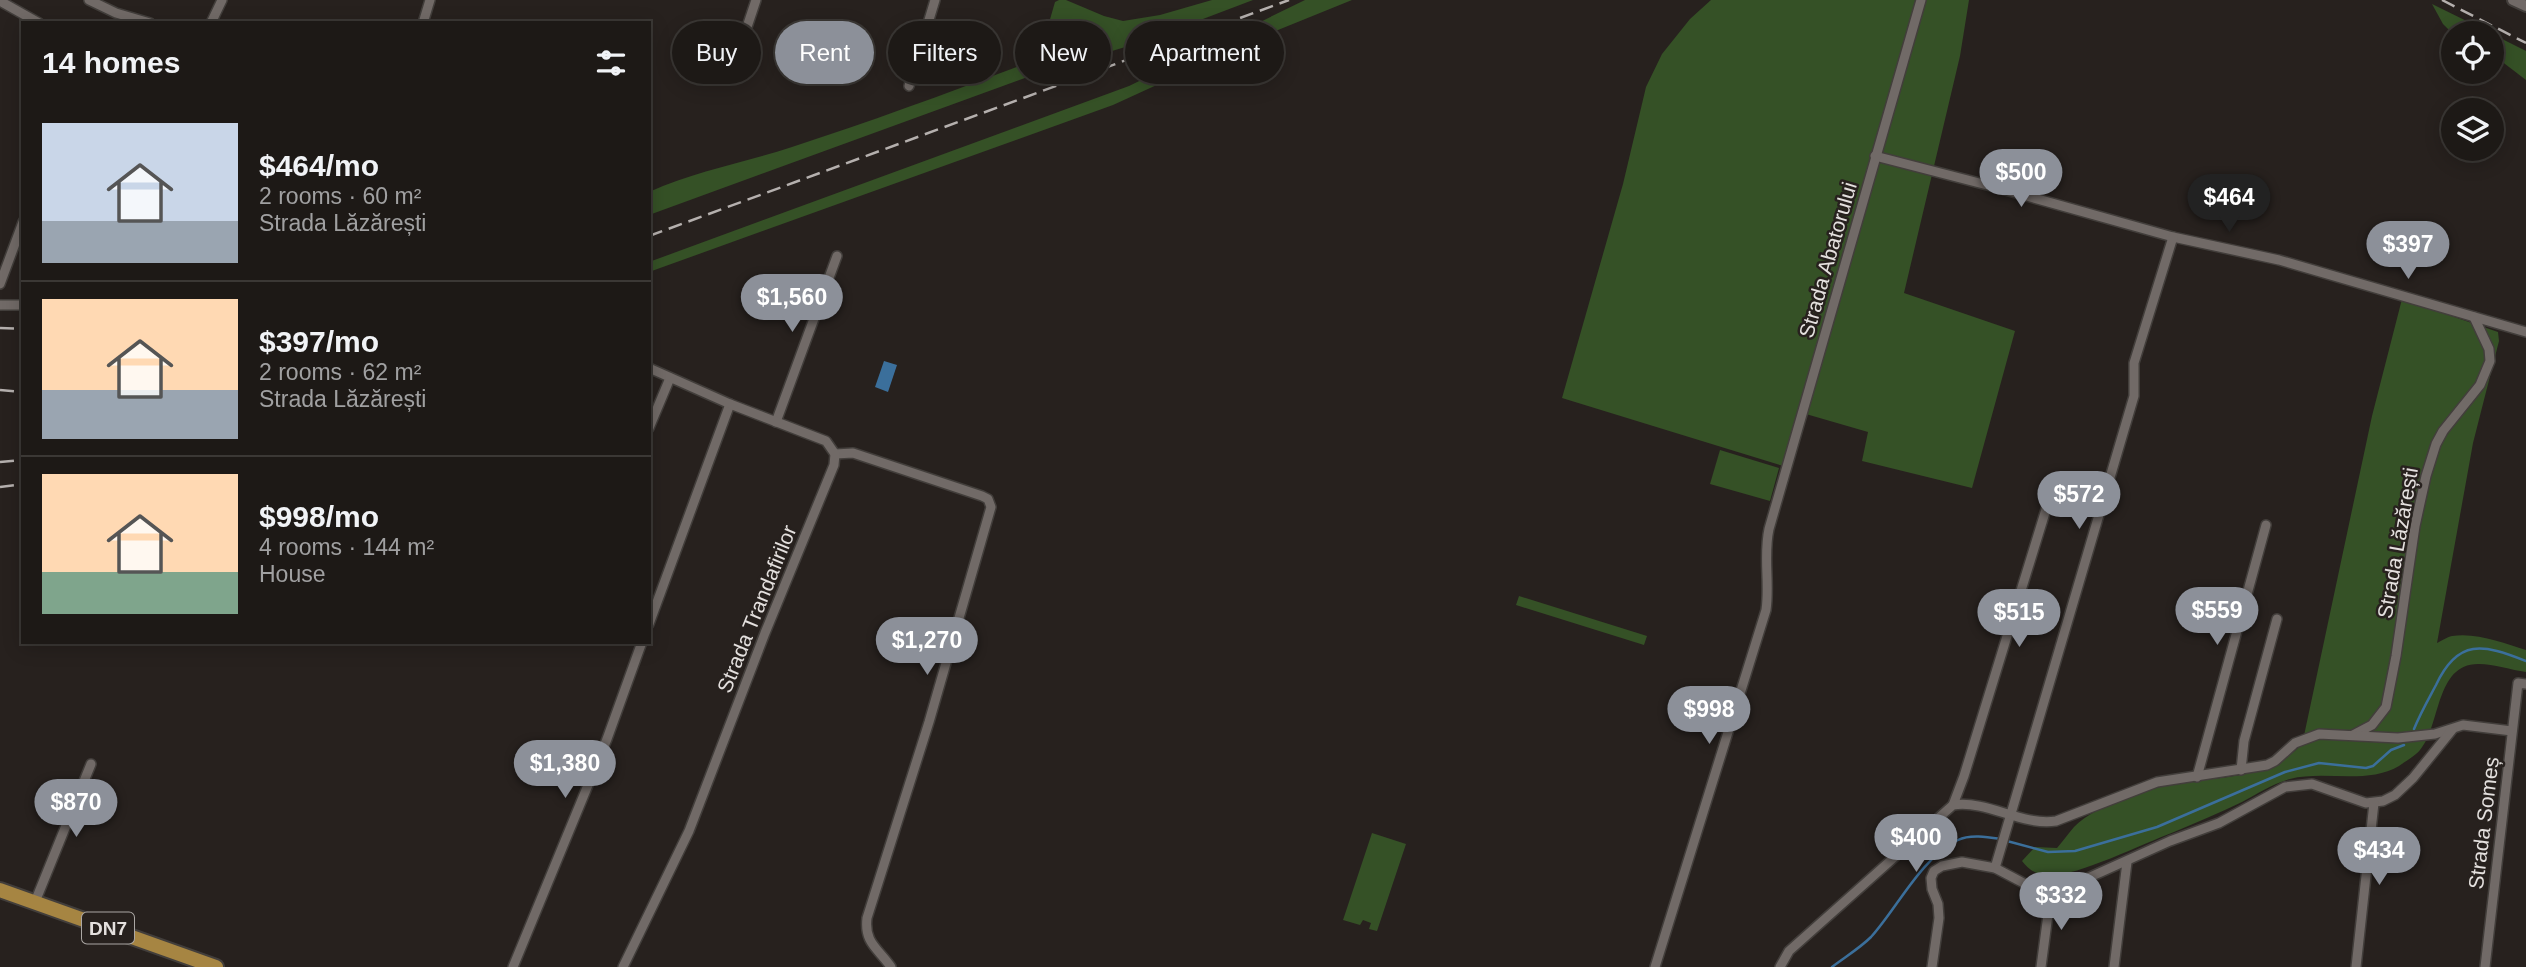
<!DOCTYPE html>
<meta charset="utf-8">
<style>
:root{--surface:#1d1916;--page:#25221f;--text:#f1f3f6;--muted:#a0a0a1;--line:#3b3835;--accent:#8c9099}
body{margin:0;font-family:Arial,sans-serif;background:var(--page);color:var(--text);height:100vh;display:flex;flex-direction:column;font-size:26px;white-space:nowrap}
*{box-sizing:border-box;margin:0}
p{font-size:23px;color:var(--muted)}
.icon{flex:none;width:38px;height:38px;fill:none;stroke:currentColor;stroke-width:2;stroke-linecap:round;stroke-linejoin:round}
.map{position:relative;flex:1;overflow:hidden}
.panel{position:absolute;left:21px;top:21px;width:630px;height:623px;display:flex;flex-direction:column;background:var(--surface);border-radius:0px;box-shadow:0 4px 18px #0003,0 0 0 2px var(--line)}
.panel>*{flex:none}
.guide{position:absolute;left:672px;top:21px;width:665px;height:63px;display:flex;gap:14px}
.controls{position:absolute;left:2441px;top:21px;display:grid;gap:14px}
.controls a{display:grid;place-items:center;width:63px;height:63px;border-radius:50%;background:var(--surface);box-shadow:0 4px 18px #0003,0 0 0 2px var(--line);font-size:35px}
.price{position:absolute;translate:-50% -60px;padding:0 16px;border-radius:24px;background:var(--accent);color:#fff;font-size:23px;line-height:46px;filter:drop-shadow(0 2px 4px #0008)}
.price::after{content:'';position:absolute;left:50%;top:42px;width:21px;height:16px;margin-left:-10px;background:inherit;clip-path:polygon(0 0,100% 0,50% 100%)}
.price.selected{background:#222;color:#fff}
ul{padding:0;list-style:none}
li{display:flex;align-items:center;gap:21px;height:175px;padding:0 21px}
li+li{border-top:2px solid var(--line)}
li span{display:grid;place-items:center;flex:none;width:196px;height:140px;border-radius:0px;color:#555}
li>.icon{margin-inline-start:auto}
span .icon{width:84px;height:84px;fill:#fffc;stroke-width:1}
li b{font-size:30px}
h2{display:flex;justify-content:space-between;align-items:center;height:84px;padding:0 21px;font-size:30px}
.chip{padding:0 24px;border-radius:32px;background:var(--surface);box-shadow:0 4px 18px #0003,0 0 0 2px var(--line);font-size:24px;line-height:63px}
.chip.selected{background:var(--accent);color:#fff}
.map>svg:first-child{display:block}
.green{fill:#355126}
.water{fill:#3b6f9b}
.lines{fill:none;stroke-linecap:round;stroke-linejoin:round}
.stream{stroke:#3b6f9b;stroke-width:2.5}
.minor-casing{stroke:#423e3b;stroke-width:12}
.tertiary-casing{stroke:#423e3b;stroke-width:14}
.trunk-casing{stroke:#423e3b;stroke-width:18}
.minor{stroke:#716a67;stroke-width:9}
.tertiary{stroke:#716a67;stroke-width:10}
.trunk{stroke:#a68542;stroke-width:14}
.rail{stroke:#b5b0ae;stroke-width:2.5;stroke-dasharray:14 7;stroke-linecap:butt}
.labels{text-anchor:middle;stroke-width:5;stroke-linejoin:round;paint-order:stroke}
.shield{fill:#27211e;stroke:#aba7a4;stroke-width:2}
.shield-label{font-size:19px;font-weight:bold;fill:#e4e0de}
.street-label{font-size:21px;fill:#e4e0de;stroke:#27211e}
</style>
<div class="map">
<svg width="2526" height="967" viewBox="0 0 2526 967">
<rect width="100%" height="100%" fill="#27211e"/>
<g class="green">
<path d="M1059,0H1066L1104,16L1123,21L1160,15L1212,0H1253L1145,41L1033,75L649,215V192C695,171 744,163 792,147C872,121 951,92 1030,62L1040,54L1055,2Z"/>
<polygon points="1305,0 1352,0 1268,34 1113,105 649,272 649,262 1129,86"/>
<polygon points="1711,0 1969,0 1960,56 1904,293 2015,331 1972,488 1862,461 1868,432 1799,412 1783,466 1562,398 1623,184 1646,87 1662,54 1690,19"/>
<polygon points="2432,4 2491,33 2453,34 2443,24"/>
<polygon points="2492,34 2526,51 2526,80 2492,54"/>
<path d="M2402,299L2498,332L2499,341L2473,443L2437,643C2441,641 2447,637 2452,636C2476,632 2504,643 2526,650V672C2511,670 2494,664 2479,664C2435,663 2441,726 2420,750C2415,756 2406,761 2399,766C2367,785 2324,770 2290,779C2273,784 2257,794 2242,802C2219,813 2197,822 2174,832C2142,844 2080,875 2049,876C2038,876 2029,870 2022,861L2035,847L2057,848C2063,841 2068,834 2074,827C2098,803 2154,786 2187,782C2234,776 2264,777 2302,745L2372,416Z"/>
<polygon points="1720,450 1779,468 1770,501 1710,484"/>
<polygon points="1519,596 1647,636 1644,645 1516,605"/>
<polygon points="1372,833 1406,844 1377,931 1369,929 1371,923 1363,920 1360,925 1343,920"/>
</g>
<polygon class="water" points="884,361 897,365 888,392 875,387"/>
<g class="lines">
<g class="stream">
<path d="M2414,729C2420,714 2428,700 2436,685C2458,638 2483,644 2526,661"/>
<polyline points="2007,841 2048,852 2075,851 2157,827 2285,772 2319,763 2366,768 2373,766 2391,750 2404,745"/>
<path d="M1832,967C1845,957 1860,948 1871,937C1898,907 1921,858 1958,840C1970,834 1988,837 2001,839"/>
</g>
<g class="minor-casing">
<g id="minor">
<polyline points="89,0 116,13 150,23"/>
<polyline points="0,1 39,23"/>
<polyline points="211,23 222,0"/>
<polyline points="423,23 430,0"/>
<polyline points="746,30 756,0"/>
<polyline points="909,86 935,0"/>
<polyline points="1875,156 1991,186 2173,237 2279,260 2526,332"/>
<polyline points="0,284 23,222"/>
<polyline points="0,305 23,305"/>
<polyline points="776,422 837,256"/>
<polyline points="649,428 670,378"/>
<path d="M835,454L853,453L982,496L988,499L991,507L929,722L867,918C864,943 878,948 891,967"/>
<polyline points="649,624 730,404"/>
<polyline points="2353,735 2372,725 2386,707 2396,656 2415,526 2426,476 2436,444 2443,431 2480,385 2490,361 2489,349 2474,317"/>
<polyline points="2241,770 2244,741 2277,619"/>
<polyline points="2197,777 2266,525"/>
<polyline points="1953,805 1964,776 2055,480"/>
<polyline points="1995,868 2134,396 2134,363 2173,237"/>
<polyline points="35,902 91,764"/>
<polyline points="513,967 607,739 642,642"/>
<polyline points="623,967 689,831 765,633 834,465 835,454 826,441 730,404 649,368"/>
<path d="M1655,967L1766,610C1770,583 1763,556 1769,529L1921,0"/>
<path d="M1780,967L1789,951L1953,805C1989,800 2020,826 2056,821L2157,782L2267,765L2275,761L2295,743L2319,734L2398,738L2435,734L2463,725L2512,731"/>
<polyline points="1932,967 1939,918 1938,904 1932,889 1931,878 1934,871 1942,866 1962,862 1995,868 2035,889 2059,891 2170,841 2219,823 2285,787 2312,784 2366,803 2383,801 2395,795 2413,778 2452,730"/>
<polyline points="2041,967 2051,892"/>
<polyline points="2114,967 2127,862"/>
<polyline points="2356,967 2374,803"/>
<polyline points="2485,967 2518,683 2526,684"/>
</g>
</g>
<g class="tertiary-casing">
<polyline id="tertiary" points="2513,0 2526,6"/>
</g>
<g class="trunk-casing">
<polyline id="trunk" points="0,890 216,967"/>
</g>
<use href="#minor" class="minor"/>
<use href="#tertiary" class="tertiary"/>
<use href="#trunk" class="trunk"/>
<g class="rail">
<polyline points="2442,0 2526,43"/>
<polyline points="649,236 1289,0"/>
<polyline points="0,328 23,329"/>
<polyline points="0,390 23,392"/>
<polyline points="0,462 23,460"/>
<polyline points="0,487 23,484"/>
</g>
</g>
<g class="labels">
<rect class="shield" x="82" y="912.5" width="52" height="31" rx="5"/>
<g class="shield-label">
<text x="108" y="935">DN7</text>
</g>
<g class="street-label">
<text transform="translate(1828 260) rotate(-74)" y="7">Strada Abatorului</text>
<text transform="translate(2398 543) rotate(-80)" y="7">Strada Lăzărești</text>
<text transform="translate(757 609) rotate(-68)" y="7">Strada Trandafirilor</text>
<text transform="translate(2484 823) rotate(-83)" y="7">Strada Someș</text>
</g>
</g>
</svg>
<div class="controls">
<a><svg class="icon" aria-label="locate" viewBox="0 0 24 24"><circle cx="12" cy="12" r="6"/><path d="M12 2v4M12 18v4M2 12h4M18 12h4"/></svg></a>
<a><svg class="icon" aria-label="layers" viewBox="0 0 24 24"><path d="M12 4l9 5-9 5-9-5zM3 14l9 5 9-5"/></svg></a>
</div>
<b class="price" style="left:2021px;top:209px">$500</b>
<b class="price selected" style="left:2229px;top:234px">$464</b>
<b class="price" style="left:2408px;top:281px">$397</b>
<b class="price" style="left:792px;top:334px">$1,560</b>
<b class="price" style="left:2079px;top:531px">$572</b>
<b class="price" style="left:2217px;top:647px">$559</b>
<b class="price" style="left:2019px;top:649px">$515</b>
<b class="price" style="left:927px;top:677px">$1,270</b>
<b class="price" style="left:1709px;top:746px">$998</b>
<b class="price" style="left:565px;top:800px">$1,380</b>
<b class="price" style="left:76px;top:839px">$870</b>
<b class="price" style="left:1916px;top:874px">$400</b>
<b class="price" style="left:2379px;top:887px">$434</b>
<b class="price" style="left:2061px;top:932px">$332</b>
<div class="guide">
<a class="chip">Buy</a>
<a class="chip selected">Rent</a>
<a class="chip">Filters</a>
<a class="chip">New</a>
<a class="chip">Apartment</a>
</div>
<section class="panel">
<h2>14 homes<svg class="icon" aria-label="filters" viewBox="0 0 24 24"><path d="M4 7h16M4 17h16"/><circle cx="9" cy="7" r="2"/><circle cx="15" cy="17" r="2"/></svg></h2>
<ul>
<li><span style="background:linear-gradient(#c9d6e8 70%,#9aa5b1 0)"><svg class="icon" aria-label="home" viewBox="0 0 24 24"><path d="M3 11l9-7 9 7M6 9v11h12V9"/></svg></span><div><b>$464/mo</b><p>2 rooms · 60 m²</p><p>Strada Lăzărești</p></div></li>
<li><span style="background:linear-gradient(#ffd9b3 65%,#9aa5b1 0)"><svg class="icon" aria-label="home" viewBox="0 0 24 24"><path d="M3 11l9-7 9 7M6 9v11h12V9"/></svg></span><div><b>$397/mo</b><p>2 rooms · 62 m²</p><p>Strada Lăzărești</p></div></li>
<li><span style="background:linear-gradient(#ffd9b3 70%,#7fa58c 0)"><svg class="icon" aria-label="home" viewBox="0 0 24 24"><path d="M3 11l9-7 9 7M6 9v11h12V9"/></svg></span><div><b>$998/mo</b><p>4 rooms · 144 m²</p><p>House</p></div></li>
</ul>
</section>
</div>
